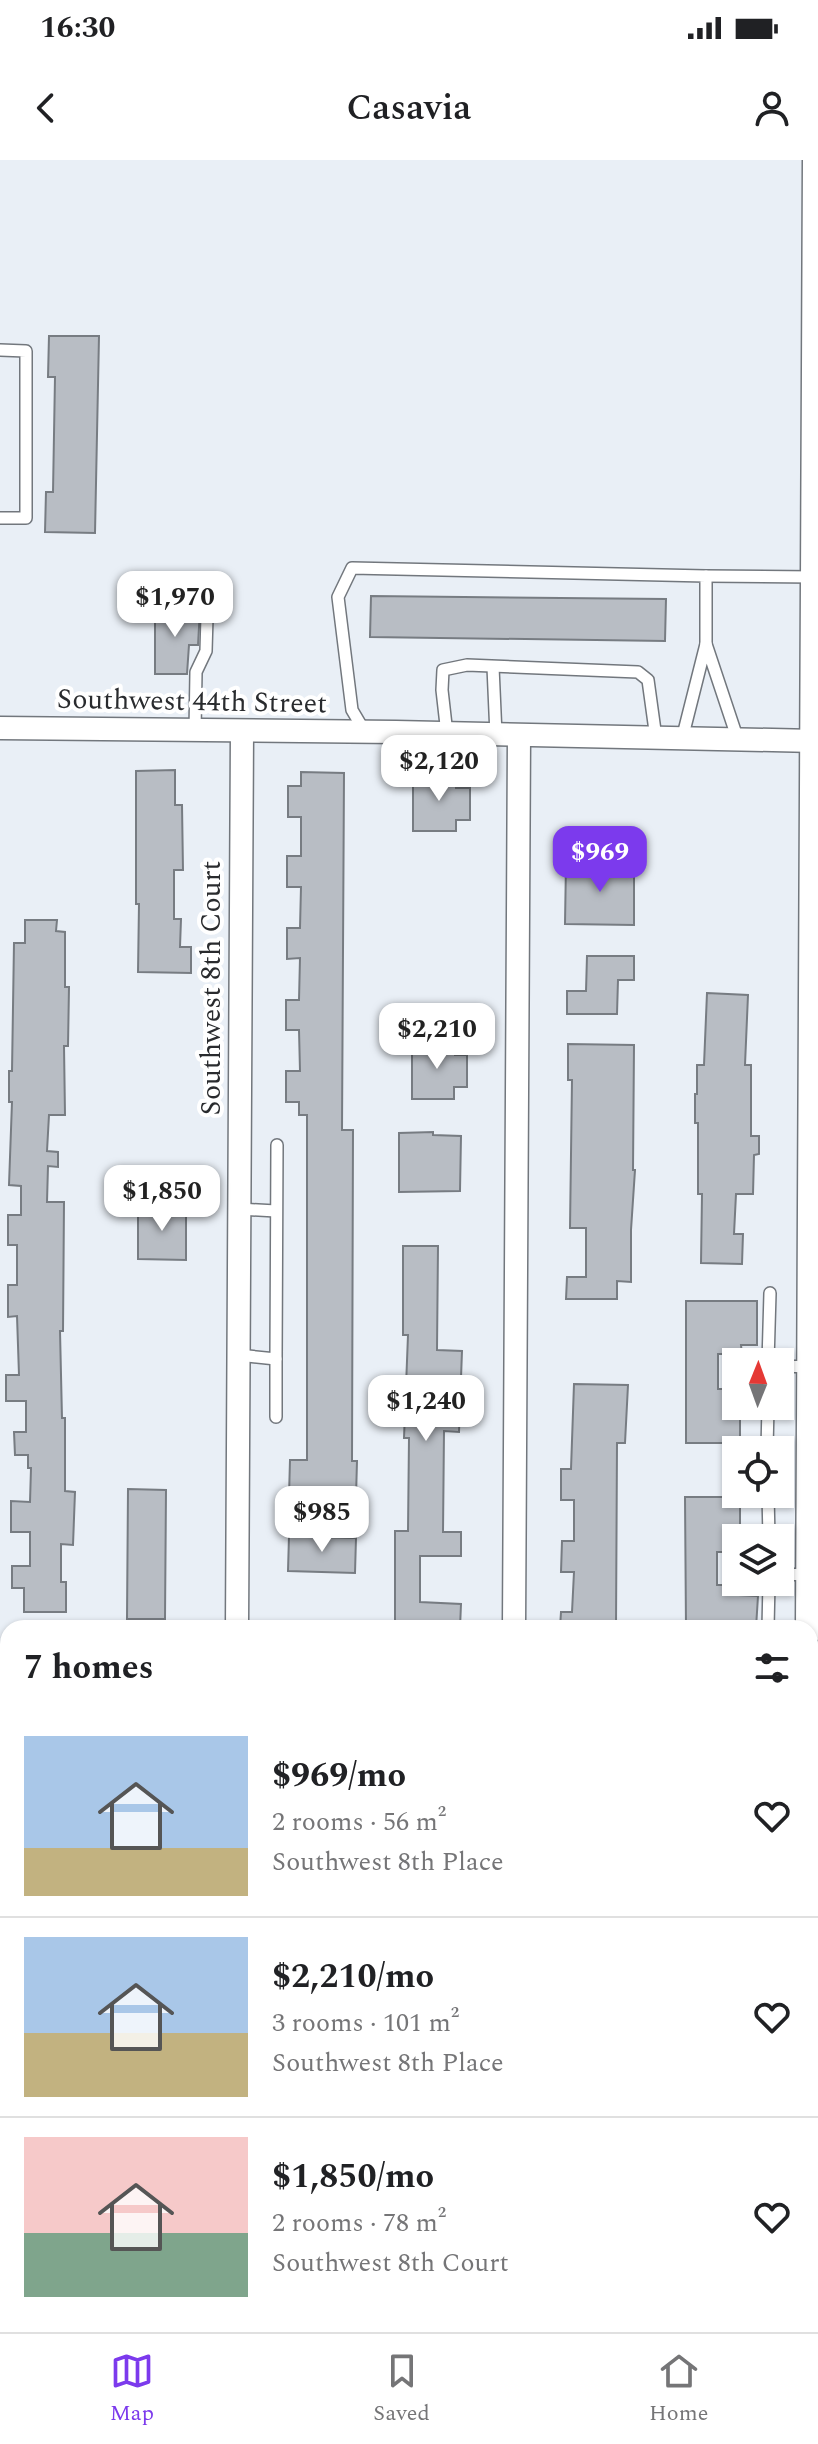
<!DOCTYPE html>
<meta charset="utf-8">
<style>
:root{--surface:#fff;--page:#f2f2f2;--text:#202124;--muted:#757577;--line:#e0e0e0;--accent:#7c3aed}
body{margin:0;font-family:Spectral,serif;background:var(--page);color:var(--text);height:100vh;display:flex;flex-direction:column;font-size:30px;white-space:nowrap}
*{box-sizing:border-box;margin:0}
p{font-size:26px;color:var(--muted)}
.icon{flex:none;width:44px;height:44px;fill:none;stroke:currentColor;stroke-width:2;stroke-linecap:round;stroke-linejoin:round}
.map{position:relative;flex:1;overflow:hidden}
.side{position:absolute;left:0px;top:1460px;width:818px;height:712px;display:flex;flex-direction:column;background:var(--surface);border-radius:24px 24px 0 0;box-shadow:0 2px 6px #0004}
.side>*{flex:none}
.needle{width:52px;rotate:1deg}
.fabs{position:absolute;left:722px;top:1188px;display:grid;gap:16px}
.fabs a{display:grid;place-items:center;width:72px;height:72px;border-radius:0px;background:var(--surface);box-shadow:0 2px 6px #0004;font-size:40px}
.price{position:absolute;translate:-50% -68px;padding:0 18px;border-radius:16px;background:#fff;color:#222;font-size:26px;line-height:52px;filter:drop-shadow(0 2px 4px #0008)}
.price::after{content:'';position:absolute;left:50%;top:48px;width:24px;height:18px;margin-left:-12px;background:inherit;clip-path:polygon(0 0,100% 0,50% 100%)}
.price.on{background:var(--accent);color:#fff}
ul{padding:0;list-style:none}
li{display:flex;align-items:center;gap:24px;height:200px;padding:0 24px}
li+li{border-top:2px solid var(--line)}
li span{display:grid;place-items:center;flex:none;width:224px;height:160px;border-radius:0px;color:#555}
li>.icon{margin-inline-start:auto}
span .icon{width:96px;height:96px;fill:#fffc;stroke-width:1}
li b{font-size:34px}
h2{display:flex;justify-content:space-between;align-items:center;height:96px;padding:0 24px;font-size:34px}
.status{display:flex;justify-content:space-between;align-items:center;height:56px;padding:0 40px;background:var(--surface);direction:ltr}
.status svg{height:22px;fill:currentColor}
header{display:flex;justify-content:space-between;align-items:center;height:104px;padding:0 24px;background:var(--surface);font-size:36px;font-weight:600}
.tab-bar{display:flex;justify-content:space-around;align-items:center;height:112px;border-top:2px solid var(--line);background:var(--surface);font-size:22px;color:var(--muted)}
.tab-bar a{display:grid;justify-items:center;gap:4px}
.tab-bar .on{color:var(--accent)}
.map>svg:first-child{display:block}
.building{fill:#b8bdc4;stroke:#777c82;stroke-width:2}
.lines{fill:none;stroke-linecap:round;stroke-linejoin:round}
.service-casing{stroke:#72777d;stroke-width:14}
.minor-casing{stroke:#72777d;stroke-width:25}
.tertiary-casing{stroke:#72777d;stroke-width:31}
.service{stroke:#fff;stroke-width:11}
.minor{stroke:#fff;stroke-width:22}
.tertiary{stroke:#fff;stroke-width:28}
.labels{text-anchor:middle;stroke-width:8;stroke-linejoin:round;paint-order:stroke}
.street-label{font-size:28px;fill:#292b2e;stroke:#fff}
</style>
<div class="status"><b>16:30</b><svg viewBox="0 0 49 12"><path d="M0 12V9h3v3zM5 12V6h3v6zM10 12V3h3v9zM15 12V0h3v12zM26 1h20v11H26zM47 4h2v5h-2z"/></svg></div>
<header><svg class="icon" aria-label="back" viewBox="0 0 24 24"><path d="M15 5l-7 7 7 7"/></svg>Casavia<svg class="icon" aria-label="person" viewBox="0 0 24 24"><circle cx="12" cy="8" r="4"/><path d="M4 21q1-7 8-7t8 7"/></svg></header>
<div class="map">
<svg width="818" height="2172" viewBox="0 0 818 2172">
<rect width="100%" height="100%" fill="#e9eff6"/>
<g class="building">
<polygon points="49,176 99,176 95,373 45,372 46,332 53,332 55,217 48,217"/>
<polygon points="371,436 666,439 665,481 370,477"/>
<polygon points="155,449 200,449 198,485 189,485 187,514 155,514"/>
<polygon points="175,610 175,645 182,645 183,710 174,710 174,759 181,759 180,787 191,787 191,813 138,812 139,744 136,744 136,611"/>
<polygon points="301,612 344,613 342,970 353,970 352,1301 357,1301 356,1337 289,1336 290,1300 307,1300 307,955 299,955 299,942 286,942 286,911 300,911 299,870 286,870 286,840 299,840 300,798 287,799 287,768 300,768 301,727 287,727 287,696 301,696 301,657 288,657 288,626 301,626"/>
<polygon points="413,614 456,615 456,628 470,628 470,660 456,660 456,671 413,671"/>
<polygon points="566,703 634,704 634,765 565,764"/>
<polygon points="25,760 57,760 56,771 65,772 65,827 69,827 68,886 64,886 65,955 49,955 47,991 58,992 58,1007 48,1006 47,1042 64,1042 63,1171 60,1171 62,1258 65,1258 65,1331 75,1332 73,1385 61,1384 61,1422 66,1422 66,1452 24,1452 24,1428 12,1428 12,1406 30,1406 30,1372 11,1372 11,1341 30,1342 31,1308 28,1308 28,1295 15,1295 14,1272 26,1272 26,1241 6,1241 6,1215 19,1215 17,1156 8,1157 8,1125 17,1125 17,1085 8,1085 8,1055 21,1055 21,1026 9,1025 12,942 9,942 9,911 12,911 14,783 25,783"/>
<polygon points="587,796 634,796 634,820 618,820 617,854 567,854 567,831 586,831"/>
<polygon points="707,833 748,835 745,905 751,905 751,976 759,976 759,994 754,995 753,1034 736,1034 734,1074 743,1074 742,1104 701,1103 702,1034 698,1034 698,963 695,963 695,934 697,934 697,905 704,905"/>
<polygon points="412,883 455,883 455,895 467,895 467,927 454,927 454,939 412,939"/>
<polygon points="568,884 634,885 633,1010 635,1010 631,1070 631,1122 617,1121 617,1139 566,1139 567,1117 586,1117 586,1068 570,1068 572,920 568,920"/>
<polygon points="433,972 433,975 461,976 460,1031 399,1032 399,973"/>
<polygon points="138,1046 186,1047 186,1100 138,1099"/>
<polygon points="403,1086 438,1086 437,1190 462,1191 459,1272 444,1271 443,1372 461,1372 461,1396 420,1396 420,1442 461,1444 460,1468 395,1468 395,1371 408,1371 409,1278 404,1278 408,1175 403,1175"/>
<polygon points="686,1141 757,1141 757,1185 741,1185 742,1194 718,1194 718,1229 736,1229 736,1246 740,1246 740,1283 686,1283"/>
<polygon points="574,1224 628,1225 625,1283 617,1283 616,1468 560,1468 561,1452 572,1452 574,1412 561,1412 562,1381 574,1381 574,1340 561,1340 561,1309 571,1309"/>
<polygon points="128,1329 166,1330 165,1459 127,1459"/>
<polygon points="685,1337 740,1337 740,1378 736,1378 736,1392 717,1392 717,1425 739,1425 739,1435 758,1436 756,1468 686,1468"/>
<polygon points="289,1376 356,1378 355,1413 288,1411"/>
</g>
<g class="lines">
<g class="service-casing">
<g id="service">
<polyline points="0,190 26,191 26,358 0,358"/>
<polyline points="706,416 815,417"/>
<polyline points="493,507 496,575"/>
<polyline points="195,571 196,512 206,491 207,457"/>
<polyline points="365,572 352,550 338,437 352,408 706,416 706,484"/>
<polyline points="447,574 442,530 443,510 467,505 638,512 648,520 656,578"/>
<polyline points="682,579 706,484 738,580"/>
<polyline points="239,1049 276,1051"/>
<polyline points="238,1195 276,1199 277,985"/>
<polyline points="768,1202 770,1133"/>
<polyline points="780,1206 811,1207"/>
<polyline points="276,1257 276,1199"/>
<polyline points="767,1289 768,1246"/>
<polyline points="768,1334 769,1378"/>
<polyline points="780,1414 810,1415"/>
<polyline points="768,1468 769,1422"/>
</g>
</g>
<g class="minor-casing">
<g id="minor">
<polyline points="0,568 396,572 815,581"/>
<polyline points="237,1468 242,572"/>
<polyline points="514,1468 519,576"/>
<polyline points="0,2165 510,2171"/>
</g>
</g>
<g class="tertiary-casing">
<g id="tertiary">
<polyline points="810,1468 817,0"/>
<polyline points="810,1614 818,1614"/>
<polyline points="806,2172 806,2164"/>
</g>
</g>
<use href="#service" class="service"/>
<use href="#minor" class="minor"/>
<use href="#tertiary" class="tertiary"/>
</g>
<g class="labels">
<g class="street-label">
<text transform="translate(192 540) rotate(1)" y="10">Southwest 44th Street</text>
<text transform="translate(210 828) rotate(-90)" y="10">Southwest 8th Court</text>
</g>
</g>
</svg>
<div class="fabs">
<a><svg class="needle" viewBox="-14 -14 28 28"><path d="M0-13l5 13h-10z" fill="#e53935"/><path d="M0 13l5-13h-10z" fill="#757577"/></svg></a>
<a><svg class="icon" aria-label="locate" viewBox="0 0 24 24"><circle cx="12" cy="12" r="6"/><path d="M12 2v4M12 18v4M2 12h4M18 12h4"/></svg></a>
<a><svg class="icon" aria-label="layers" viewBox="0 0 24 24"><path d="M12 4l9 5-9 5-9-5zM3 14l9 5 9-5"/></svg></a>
</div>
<b class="price" style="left:175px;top:479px">$1,970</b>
<b class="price" style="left:439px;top:643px">$2,120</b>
<b class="price on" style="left:600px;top:734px">$969</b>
<b class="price" style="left:437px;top:911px">$2,210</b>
<b class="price" style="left:162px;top:1073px">$1,850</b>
<b class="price" style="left:426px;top:1283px">$1,240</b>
<b class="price" style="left:322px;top:1394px">$985</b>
<section class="side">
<h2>7 homes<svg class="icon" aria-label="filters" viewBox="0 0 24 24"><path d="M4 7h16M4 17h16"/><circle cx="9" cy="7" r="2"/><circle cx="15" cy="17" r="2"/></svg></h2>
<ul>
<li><span style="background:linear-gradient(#a9c7e8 70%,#c2b280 0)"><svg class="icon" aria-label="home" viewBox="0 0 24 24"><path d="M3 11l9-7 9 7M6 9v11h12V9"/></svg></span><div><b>$969/mo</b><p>2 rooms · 56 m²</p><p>Southwest 8th Place</p></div><svg class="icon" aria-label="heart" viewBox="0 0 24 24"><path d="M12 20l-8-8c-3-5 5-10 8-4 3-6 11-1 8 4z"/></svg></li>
<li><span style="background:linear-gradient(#a9c7e8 60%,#c2b280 0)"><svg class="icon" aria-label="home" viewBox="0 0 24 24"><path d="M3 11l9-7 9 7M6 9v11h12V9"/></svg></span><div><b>$2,210/mo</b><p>3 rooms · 101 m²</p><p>Southwest 8th Place</p></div><svg class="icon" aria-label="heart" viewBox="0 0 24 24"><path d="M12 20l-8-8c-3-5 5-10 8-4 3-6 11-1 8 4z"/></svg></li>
<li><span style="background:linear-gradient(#f6c9c9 60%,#7fa58c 0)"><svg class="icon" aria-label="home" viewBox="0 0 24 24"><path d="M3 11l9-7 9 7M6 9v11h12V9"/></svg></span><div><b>$1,850/mo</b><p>2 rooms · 78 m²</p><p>Southwest 8th Court</p></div><svg class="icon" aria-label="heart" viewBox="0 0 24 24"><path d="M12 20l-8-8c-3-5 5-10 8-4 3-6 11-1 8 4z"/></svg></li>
</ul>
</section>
</div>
<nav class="tab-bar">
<a class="on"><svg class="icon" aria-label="map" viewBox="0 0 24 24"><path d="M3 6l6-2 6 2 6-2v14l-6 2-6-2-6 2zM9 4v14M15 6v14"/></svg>Map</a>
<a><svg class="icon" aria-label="saved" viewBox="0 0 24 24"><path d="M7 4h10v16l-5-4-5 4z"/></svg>Saved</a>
<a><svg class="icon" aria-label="home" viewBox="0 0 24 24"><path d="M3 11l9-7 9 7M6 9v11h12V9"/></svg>Home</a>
</nav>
